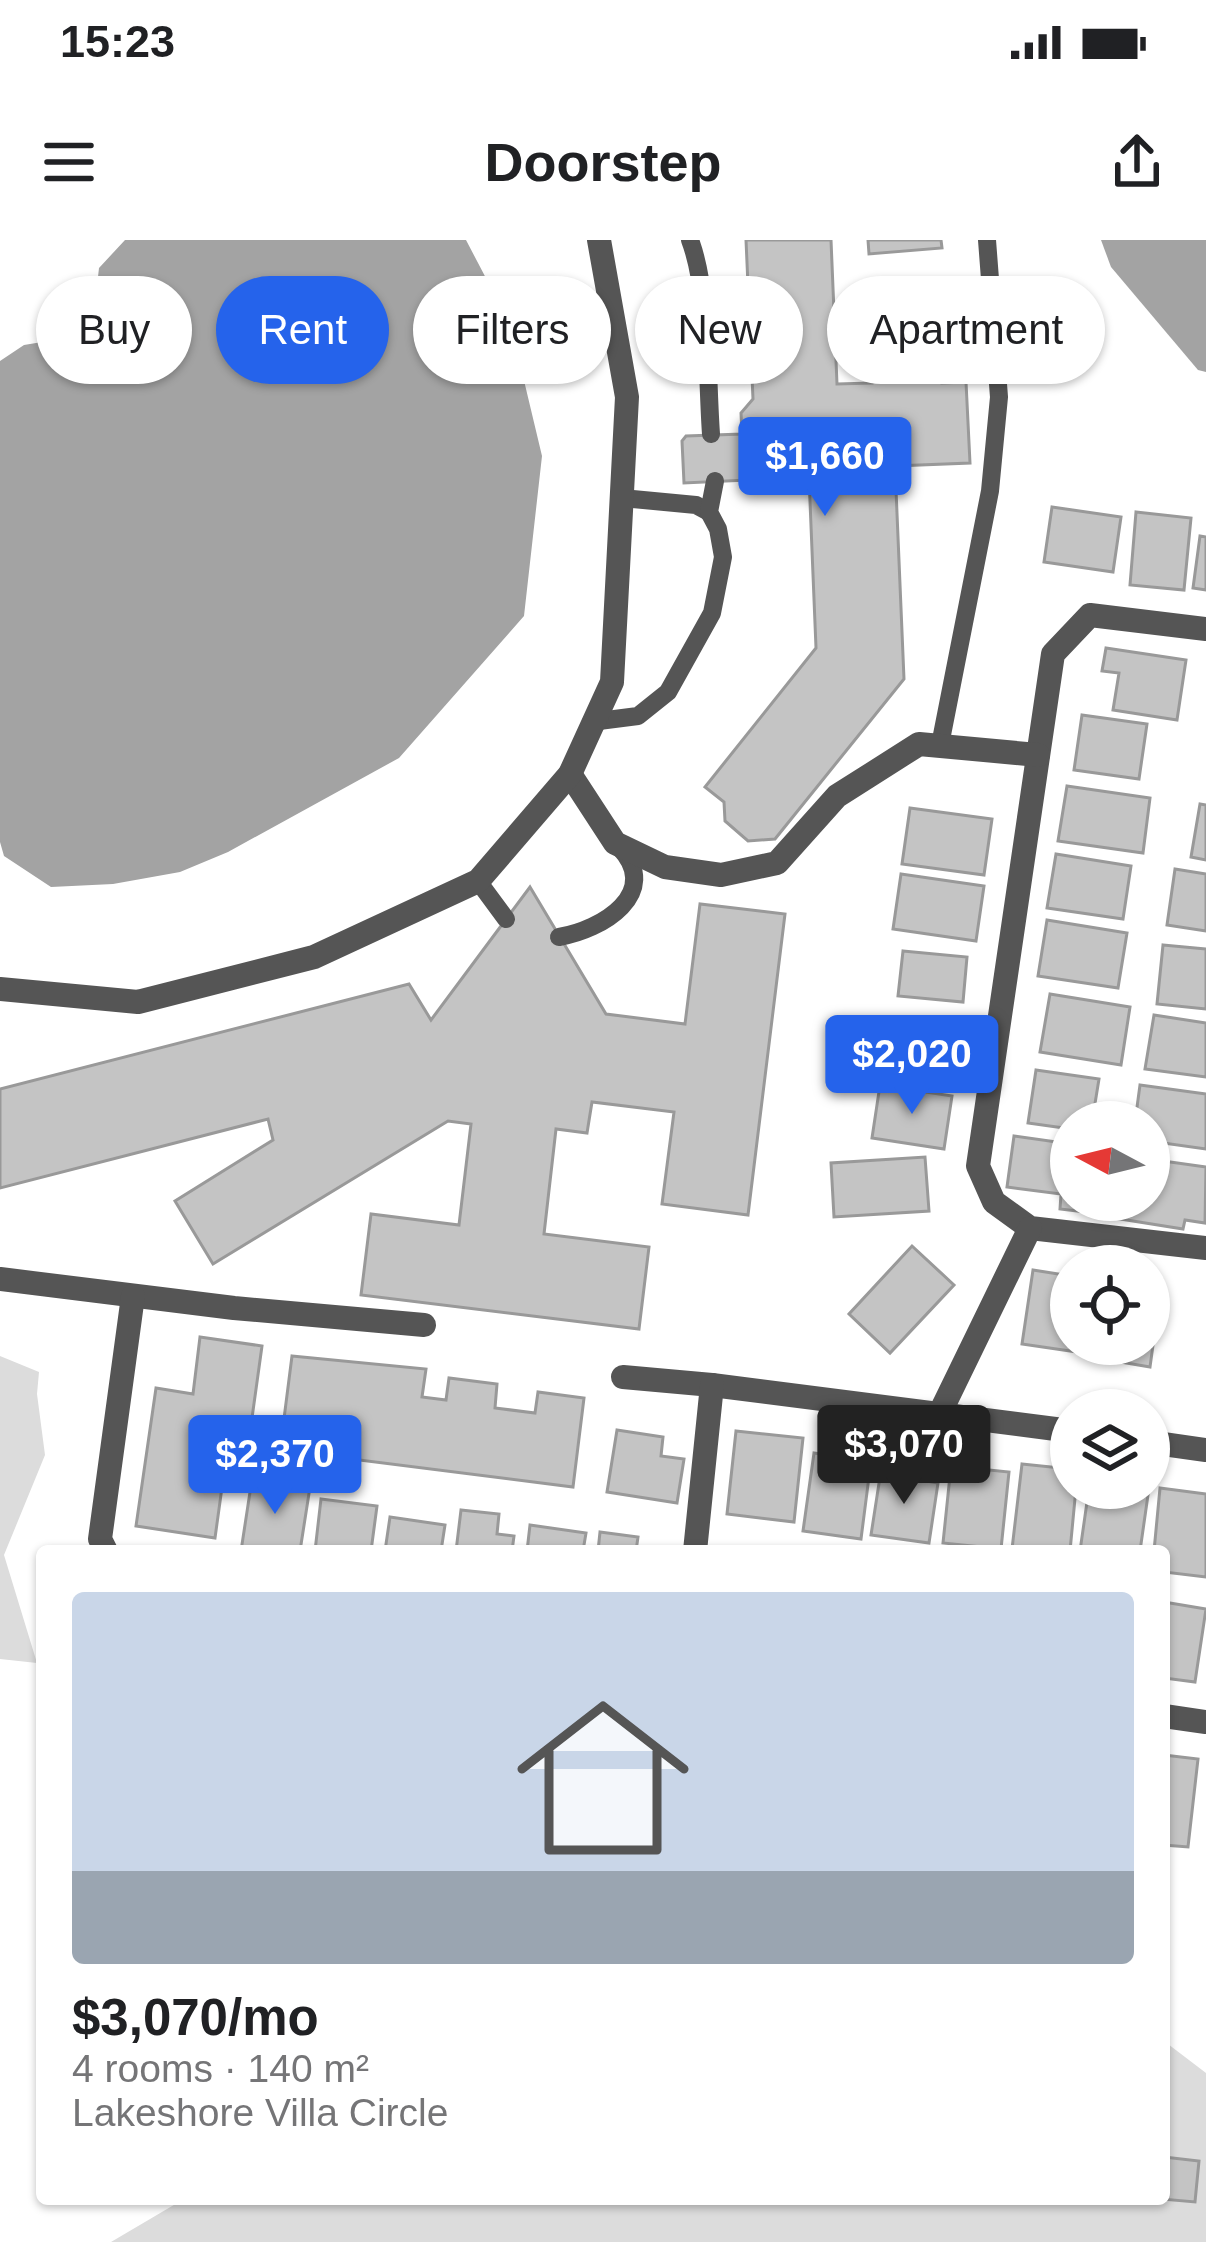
<!DOCTYPE html>
<meta charset="utf-8">
<style>
:root{--surface:#fff;--page:#f6f6f6;--text:#202124;--muted:#757577;--accent:#2563eb}
body{margin:0;font-family:Arial,sans-serif;background:var(--page);color:var(--text);height:100vh;display:flex;flex-direction:column;font-size:45px;white-space:nowrap}
*{box-sizing:border-box;margin:0}
p{font-size:39px;color:var(--muted)}
.icon{flex:none;width:66px;height:66px;fill:none;stroke:currentColor;stroke-width:2;stroke-linecap:round;stroke-linejoin:round}
.map{position:relative;flex:1;overflow:hidden}
.sheet{position:absolute;left:36px;top:1305px;width:1134px;height:660px;display:flex;flex-direction:column;background:var(--surface);border-radius:12px;box-shadow:0 3px 9px #0004}
.sheet>*{flex:none}
.guide{position:absolute;left:36px;top:36px;width:1134px;height:108px;display:flex;gap:24px}
.needle{width:78px;rotate:277deg}
.controls{position:absolute;left:1050px;top:861px;display:grid;gap:24px}
.controls a{display:grid;place-items:center;width:120px;height:120px;border-radius:50%;background:var(--surface);box-shadow:0 3px 9px #0004;font-size:60px}
.price{position:absolute;translate:-50% -102px;padding:0 27px;border-radius:12px;background:var(--accent);color:#fff;font-size:39px;line-height:78px;filter:drop-shadow(0 3px 6px #0008)}
.price::after{content:'';position:absolute;left:50%;top:72px;width:36px;height:27px;margin-left:-18px;background:inherit;clip-path:polygon(0 0,100% 0,50% 100%)}
.price.current{background:#222;color:#fff}
ul{padding:0;list-style:none}
li{display:grid;align-content:center;gap:24px;height:636px;padding:0 36px}
li span{display:grid;place-items:center;height:372px;border-radius:12px;color:#555}
li>.icon{margin-inline-start:auto}
span .icon{width:216px;height:216px;fill:#fffc;stroke-width:1}
li b{font-size:51px}
.tag{padding:0 42px;border-radius:54px;background:var(--surface);box-shadow:0 3px 9px #0004;font-size:42px;line-height:108px}
.tag.current{background:var(--accent);color:#fff}
.status{display:flex;justify-content:space-between;align-items:center;height:84px;padding:0 60px;background:var(--surface);direction:ltr}
.status svg{height:33px;fill:currentColor}
header{display:flex;justify-content:space-between;align-items:center;height:156px;padding:0 36px;background:var(--surface);font-size:54px;font-weight:600}
.map>svg:first-child{display:block}
.green{fill:#dcdcdc}
.water{fill:#a3a3a3}
.building{fill:#c4c4c4;stroke:#999;stroke-width:3}
.lines{fill:none;stroke-linecap:round;stroke-linejoin:round}
.lane{stroke:#555;stroke-width:18}
.street{stroke:#555;stroke-width:24}
</style>
<div class="status"><b>15:23</b><svg viewBox="0 0 49 12"><path d="M0 12V9h3v3zM5 12V6h3v6zM10 12V3h3v9zM15 12V0h3v12zM26 1h20v11H26zM47 4h2v5h-2z"/></svg></div>
<header><svg class="icon" aria-label="menu" viewBox="0 0 24 24"><path d="M4 6h16M4 12h16M4 18h16"/></svg>Doorstep<svg class="icon" aria-label="share" viewBox="0 0 24 24"><path d="M12 15V3M7 8l5-5 5 5M5 13v7h14v-7"/></svg></header>
<div class="map">
<svg width="1206" height="2002" viewBox="0 0 1206 2002">
<rect width="100%" height="100%" fill="#fff"/>
<g class="green">
<polygon points="0,1116 39,1132 37,1154 45,1215 4,1315 37,1423 0,1419"/>
<polygon points="1164,1801 1206,1833 1206,2002 111,2002 184,1959 1164,1959"/>
</g>
<g class="water">
<polygon points="125,0 466,0 511,86 542,216 524,376 399,518 228,612 180,632 113,644 51,647 4,616 0,602 0,121 24,105 60,99 95,63 99,28"/>
<polygon points="1101,0 1206,0 1206,132 1198,130 1111,27"/>
</g>
<g class="building">
<polygon points="746,0 831,0 837,144 872,143 871,120 941,117 942,143 966,142 970,223 895,226 904,439 775,599 748,601 725,581 724,562 705,547 816,408 809,237 684,243 682,201 686,196 742,194 741,173 753,159"/>
<polygon points="868,0 941,0 942,8 869,14"/>
<polygon points="1052,267 1121,277 1113,332 1044,322"/>
<polygon points="1136,272 1191,278 1184,350 1130,345"/>
<polygon points="1200,296 1206,297 1206,350 1193,348"/>
<polygon points="1106,408 1186,420 1177,480 1113,470 1119,433 1102,431"/>
<polygon points="1082,475 1147,484 1139,539 1074,530"/>
<polygon points="1067,546 1150,558 1143,613 1058,601"/>
<polygon points="1200,564 1206,565 1206,620 1191,617"/>
<polygon points="910,568 992,579 984,635 902,624"/>
<polygon points="1056,614 1131,626 1123,679 1047,668"/>
<polygon points="1175,629 1206,634 1206,691 1167,685"/>
<polygon points="901,634 984,646 976,701 893,689"/>
<polygon points="530,647 606,774 685,784 700,664 785,674 748,975 662,964 674,872 592,862 587,893 556,889 544,994 649,1007 639,1089 361,1055 371,974 459,985 471,884 448,881 213,1024 175,961 273,900 268,879 0,948 0,849 409,744 431,780"/>
<polygon points="1047,680 1127,693 1118,748 1038,736"/>
<polygon points="1163,705 1206,709 1206,769 1157,764"/>
<polygon points="903,711 967,717 963,762 898,756"/>
<polygon points="1050,754 1130,767 1121,825 1040,812"/>
<polygon points="1154,775 1206,783 1206,837 1145,829"/>
<polygon points="888,777 941,785 939,799 959,802 953,839 880,828"/>
<polygon points="1036,830 1099,839 1092,882 1071,882 1071,889 1028,883"/>
<polygon points="880,845 952,856 944,909 872,898"/>
<polygon points="1140,845 1206,854 1206,909 1149,901 1149,882 1135,882"/>
<polygon points="1014,896 1071,904 1071,960 1088,960 1086,972 1060,969 1061,954 1007,947"/>
<polygon points="925,917 929,971 834,977 831,923"/>
<polygon points="1149,919 1206,927 1205,983 1185,980 1183,989 1114,978 1117,960 1149,960"/>
<polygon points="912,1006 954,1045 890,1113 849,1074"/>
<polygon points="1033,1030 1071,1036 1071,1104 1078,1104 1077,1112 1022,1104"/>
<polygon points="1149,1039 1162,1040 1150,1127 1097,1118 1099,1104 1149,1104"/>
<polygon points="200,1097 262,1106 247,1214 227,1211 215,1298 136,1286 156,1148 193,1154"/>
<polygon points="292,1116 426,1129 422,1157 446,1160 449,1138 497,1144 495,1168 535,1173 538,1152 584,1158 573,1247 280,1210"/>
<polygon points="617,1190 663,1197 661,1216 684,1219 677,1263 607,1252"/>
<polygon points="736,1191 803,1198 794,1282 727,1274"/>
<polygon points="814,1213 871,1221 861,1299 803,1291"/>
<polygon points="882,1224 900,1226 898,1236 938,1243 929,1303 871,1295"/>
<polygon points="1022,1224 1071,1229 1071,1248 1076,1248 1070,1311 1012,1309"/>
<polygon points="951,1226 1009,1232 1001,1309 943,1303"/>
<polygon points="252,1239 310,1247 300,1311 241,1311"/>
<polygon points="1089,1248 1149,1248 1140,1311 1080,1311"/>
<polygon points="1160,1248 1206,1254 1206,1337 1164,1332 1164,1311 1154,1311"/>
<polygon points="321,1259 377,1266 371,1311 315,1311"/>
<polygon points="461,1270 499,1274 497,1294 514,1296 512,1311 456,1311"/>
<polygon points="390,1277 445,1285 441,1311 385,1311"/>
<polygon points="530,1285 586,1293 583,1311 527,1311"/>
<polygon points="600,1292 638,1297 636,1311 598,1311"/>
<polygon points="1164,1362 1206,1369 1195,1442 1164,1438"/>
<polygon points="1164,1515 1198,1519 1188,1607 1164,1605"/>
<polygon points="1164,1917 1199,1921 1195,1962 1161,1959"/>
</g>
<g class="lines">
<g class="lane">
<path d="M690,0C709,50 707,138 711,194"/>
<polyline points="622,258 696,265 709,272"/>
<polyline points="591,482 638,476 668,452 712,373 723,317 718,289 709,272 715,241"/>
<polyline points="940,505 990,251 999,157 987,0"/>
<polyline points="478,641 506,679"/>
<path d="M559,697C602,690 662,653 620,608"/>
</g>
<g class="street">
<polyline points="1206,389 1090,375 1053,414 978,926 994,962 1030,988 1206,1008"/>
<polyline points="570,534 615,603 665,627 721,635 777,623 837,556 919,504 1038,515"/>
<polyline points="0,749 138,762 314,717 478,641 570,534 612,442 627,157 599,0"/>
<polyline points="0,1039 234,1068 424,1085"/>
<polyline points="623,1137 712,1145 1071,1191"/>
<polyline points="940,1173 1030,988"/>
<polyline points="1149,1202 1206,1210"/>
<polyline points="106,1311 100,1299 133,1056"/>
<polyline points="695,1311 712,1145"/>
<polyline points="1164,1476 1206,1482"/>
</g>
</g>
</svg>
<div class="controls">
<a><svg class="needle" viewBox="-14 -14 28 28"><path d="M0-13l5 13h-10z" fill="#e53935"/><path d="M0 13l5-13h-10z" fill="#757577"/></svg></a>
<a><svg class="icon" aria-label="locate" viewBox="0 0 24 24"><circle cx="12" cy="12" r="6"/><path d="M12 2v4M12 18v4M2 12h4M18 12h4"/></svg></a>
<a><svg class="icon" aria-label="layers" viewBox="0 0 24 24"><path d="M12 4l9 5-9 5-9-5zM3 14l9 5 9-5"/></svg></a>
</div>
<b class="price" style="left:825px;top:279px">$1,660</b>
<b class="price" style="left:912px;top:877px">$2,020</b>
<b class="price current" style="left:904px;top:1267px">$3,070</b>
<b class="price" style="left:275px;top:1277px">$2,370</b>
<div class="guide">
<a class="tag">Buy</a>
<a class="tag current">Rent</a>
<a class="tag">Filters</a>
<a class="tag">New</a>
<a class="tag">Apartment</a>
</div>
<section class="sheet">
<ul>
<li><span style="background:linear-gradient(#c9d6e8 75%,#9aa5b1 0)"><svg class="icon" aria-label="home" viewBox="0 0 24 24"><path d="M3 11l9-7 9 7M6 9v11h12V9"/></svg></span><div><b>$3,070/mo</b><p>4 rooms · 140 m²</p><p>Lakeshore Villa Circle</p></div></li>
</ul>
</section>
</div>
